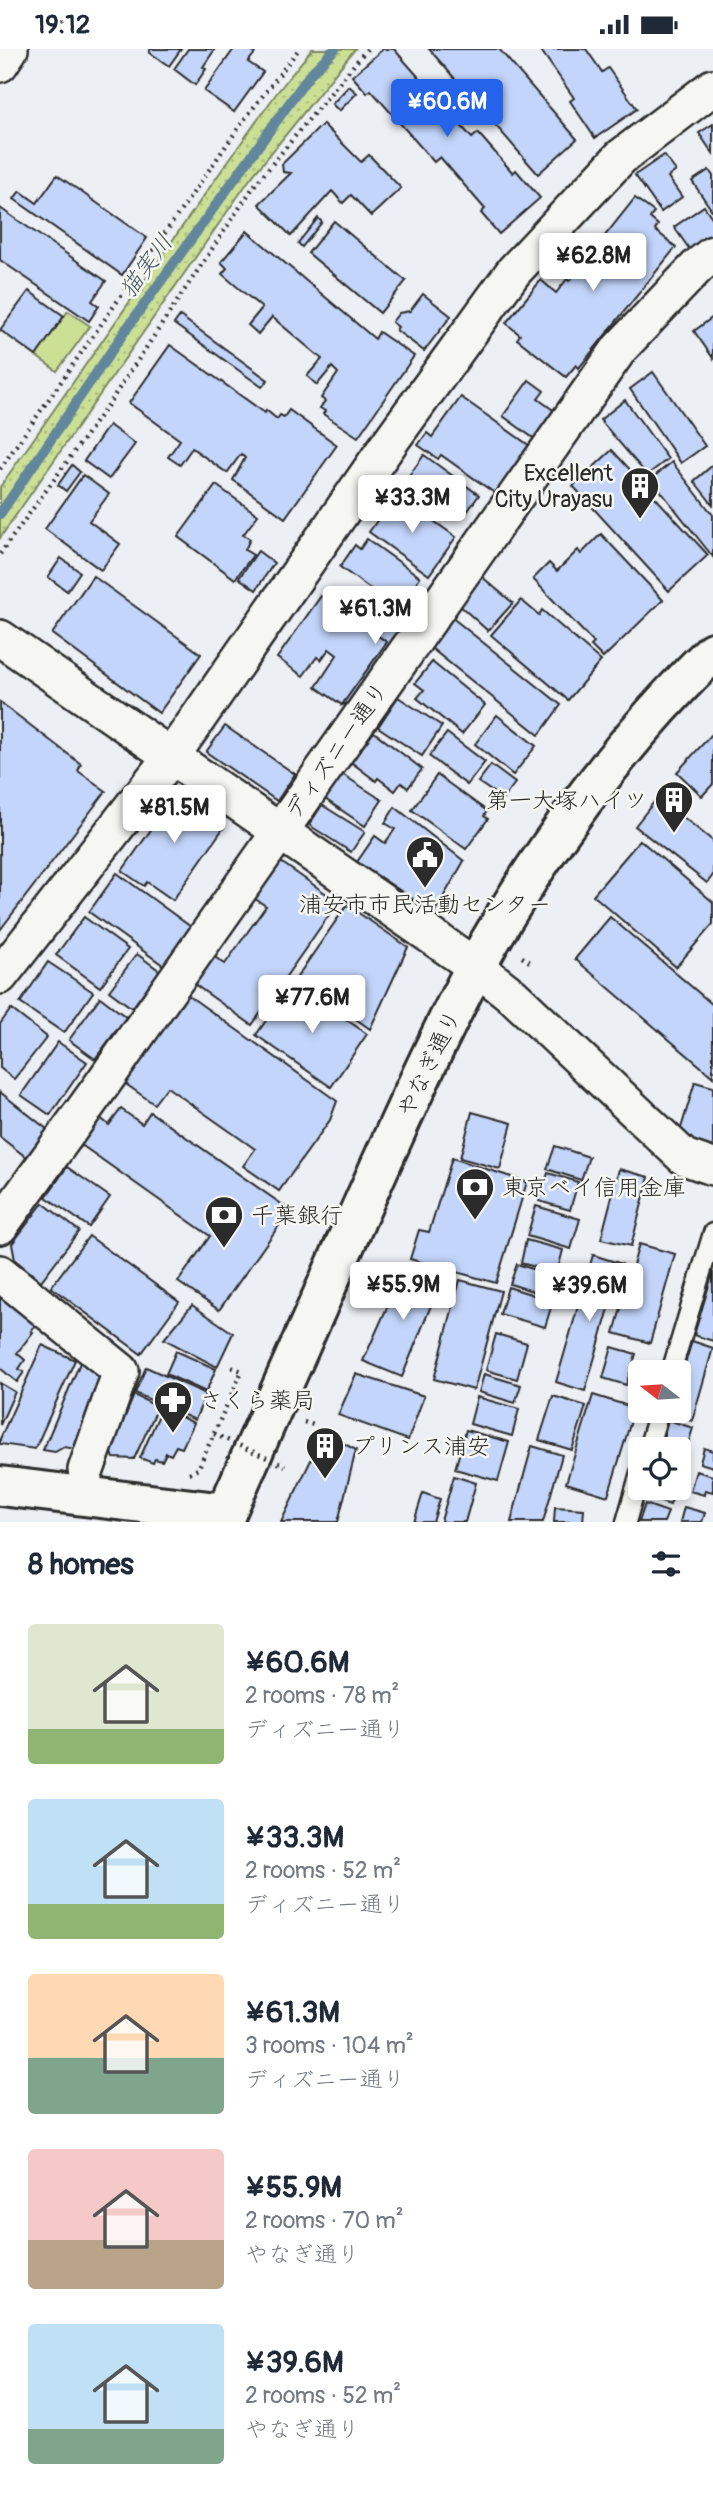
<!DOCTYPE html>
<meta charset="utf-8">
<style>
:root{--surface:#fff;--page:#f6f6f7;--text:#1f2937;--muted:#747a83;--accent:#2563eb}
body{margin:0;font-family:Pangolin,"Klee One",sans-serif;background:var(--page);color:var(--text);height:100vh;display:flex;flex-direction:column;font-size:26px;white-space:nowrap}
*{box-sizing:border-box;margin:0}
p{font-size:23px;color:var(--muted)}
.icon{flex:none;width:38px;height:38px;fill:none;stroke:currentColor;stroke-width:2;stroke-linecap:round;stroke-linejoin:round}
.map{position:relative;height:1473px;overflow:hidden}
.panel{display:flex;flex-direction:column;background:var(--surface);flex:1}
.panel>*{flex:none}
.needle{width:46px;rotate:287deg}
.tools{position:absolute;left:628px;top:1311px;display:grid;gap:14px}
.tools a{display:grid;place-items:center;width:63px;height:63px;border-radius:7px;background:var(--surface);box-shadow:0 4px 10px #0003;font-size:35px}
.price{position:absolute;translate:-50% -60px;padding:0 16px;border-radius:7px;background:#fff;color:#222;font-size:23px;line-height:46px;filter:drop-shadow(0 2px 4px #0008)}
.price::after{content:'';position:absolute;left:50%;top:42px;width:21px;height:16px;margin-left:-10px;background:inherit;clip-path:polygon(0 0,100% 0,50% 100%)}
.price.selected{background:var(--accent);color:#fff}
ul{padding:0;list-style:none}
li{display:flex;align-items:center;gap:21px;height:175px;padding:0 28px}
li span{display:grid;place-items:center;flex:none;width:196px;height:140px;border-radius:7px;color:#555}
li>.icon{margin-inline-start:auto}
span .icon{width:84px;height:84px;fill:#fffc;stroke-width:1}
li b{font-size:30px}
h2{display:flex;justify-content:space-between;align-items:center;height:84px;padding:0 28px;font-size:30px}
.status{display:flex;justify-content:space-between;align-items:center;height:49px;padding:0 35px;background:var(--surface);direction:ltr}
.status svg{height:19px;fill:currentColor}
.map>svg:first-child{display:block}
.grass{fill:url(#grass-dots);stroke:#7c8660;stroke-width:2}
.garden{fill:#cce095;stroke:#7c8660;stroke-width:2}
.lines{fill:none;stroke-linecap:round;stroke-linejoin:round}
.stream{stroke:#62869c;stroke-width:10}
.building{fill:#c3d5fb;stroke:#2b2b2b;stroke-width:2}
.lane-casing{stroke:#2b2b2b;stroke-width:23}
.street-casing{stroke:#2b2b2b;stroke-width:40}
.secondary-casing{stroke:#2b2b2b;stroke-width:44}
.path{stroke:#2b2b2b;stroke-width:4.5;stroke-dasharray:2 5;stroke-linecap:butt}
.lane{stroke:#f6f6f2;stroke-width:18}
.street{stroke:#f6f6f2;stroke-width:35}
.secondary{stroke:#f6f6f2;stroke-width:38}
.path-bridge{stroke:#2b2b2b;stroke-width:4.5;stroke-dasharray:2 5;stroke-linecap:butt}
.labels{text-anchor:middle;stroke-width:5;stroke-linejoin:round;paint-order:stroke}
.poi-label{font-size:23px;fill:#2b2b2b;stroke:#f6f6f2;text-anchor:start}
.street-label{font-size:23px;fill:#2b2b2b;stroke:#f6f6f2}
.water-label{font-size:24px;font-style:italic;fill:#475963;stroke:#f6f6f2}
</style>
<div class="status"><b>19:12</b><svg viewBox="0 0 49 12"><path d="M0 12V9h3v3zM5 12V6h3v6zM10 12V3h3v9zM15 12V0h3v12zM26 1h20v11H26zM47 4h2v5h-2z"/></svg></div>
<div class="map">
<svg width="713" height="1473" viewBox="0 0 713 1473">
<defs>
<pattern id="grass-dots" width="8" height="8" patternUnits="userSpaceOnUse" patternTransform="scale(1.75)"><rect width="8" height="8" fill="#cce095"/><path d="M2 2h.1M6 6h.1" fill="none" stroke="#afc081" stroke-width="1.8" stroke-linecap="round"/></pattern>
</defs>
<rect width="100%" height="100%" fill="#eceff4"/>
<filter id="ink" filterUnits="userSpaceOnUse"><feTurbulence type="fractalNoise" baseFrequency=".0143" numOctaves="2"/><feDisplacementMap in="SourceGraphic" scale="14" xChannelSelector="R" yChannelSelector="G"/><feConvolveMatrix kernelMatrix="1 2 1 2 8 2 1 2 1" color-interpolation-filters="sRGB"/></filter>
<g filter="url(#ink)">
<polygon class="grass" points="312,0 355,0 250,130 0,489 0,438 219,125 276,45"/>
<polygon class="garden" points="68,262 90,277 57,322 36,307"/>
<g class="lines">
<polyline class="stream" points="0,465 125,282 311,24 335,0"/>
</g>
<g class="building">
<polygon points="151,0 181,0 169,17 149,3"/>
<polygon points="188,0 215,0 203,18 206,20 195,36 174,20"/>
<polygon points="234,0 249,0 255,4 248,13 263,23 234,63 204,42"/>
<polygon points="383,0 394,0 472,89 478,84 513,124 516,121 540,149 499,185 481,164 485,160 440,108 434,113 371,41 367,44 352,27"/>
<polygon points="429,0 499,0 577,90 538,125"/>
<polygon points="540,0 586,0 602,23 608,19 637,60 595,89 570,52 574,49"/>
<polygon points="349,37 357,44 339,62 332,55"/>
<polygon points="323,75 361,113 369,106 401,139 371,167 351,146 343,154 332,142 291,187 259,155 291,124 283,123 282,115"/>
<polygon points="713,75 713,105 699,84"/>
<polygon points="664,106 676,122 668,128 682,148 661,163 635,126"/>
<polygon points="709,121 713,127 713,163 692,132"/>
<polygon points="57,126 147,189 122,226 14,150 20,142 37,154"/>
<polygon points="635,149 654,163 650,169 658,176 655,181 676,198 579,319 576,316 566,328 517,290 520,286 506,274 541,231 556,244 567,230 569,232"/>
<polygon points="704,157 713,170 713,186 690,201 674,178"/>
<polygon points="0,159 106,232 92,252 99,257 89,272 0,211"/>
<polygon points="318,169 322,173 302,198 298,194"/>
<polygon points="334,172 406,232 380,264 308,204"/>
<polygon points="247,182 375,290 379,283 414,307 358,388 323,365 325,362 320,359 325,352 321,349 338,324 332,318 317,336 307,327 322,310 272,268 258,285 248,276 262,259 222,225 227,219 221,213"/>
<polygon points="29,242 64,267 36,307 0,281"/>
<polygon points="423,245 451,267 424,302 396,281 398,278 392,273 399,264 410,262"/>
<polygon points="180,267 268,331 262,338 174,275"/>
<polygon points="713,268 713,309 694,282"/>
<polygon points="170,296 265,364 266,361 277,370 280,366 284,368 289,361 337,396 285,469 233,431 245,409 241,405 227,424 192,399 180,416 168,408 180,391 129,354"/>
<polygon points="653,323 705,397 681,414 630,340"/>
<polygon points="529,331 544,342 538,350 556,363 536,391 503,367"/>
<polygon points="461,348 530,397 496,445 441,406 438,410 418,396 427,384 432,388"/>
<polygon points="625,351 668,410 647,426 600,371"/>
<polygon points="109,376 135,395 109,430 84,412"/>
<polygon points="612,401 708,506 669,542 573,437"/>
<polygon points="424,406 479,446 464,467 450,457 442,468 428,458 426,460 399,441"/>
<polygon points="672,413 713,466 713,508 651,430"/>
<polygon points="72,416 80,423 66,442 58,436"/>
<polygon points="713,416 713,456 694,432"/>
<polygon points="83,426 109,445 89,472 120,495 101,521 45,480"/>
<polygon points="216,436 258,466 243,486 250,490 245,501 253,506 235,530 178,488"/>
<polygon points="396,445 456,488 429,526 369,483"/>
<polygon points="601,485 663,551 603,609 591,597 594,594 533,530 549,514 557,522 578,501 581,505"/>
<polygon points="367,490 420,528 398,560 340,518 355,496 360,500"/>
<polygon points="258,502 274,514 256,541 239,529"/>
<polygon points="61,509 80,523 67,542 48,528"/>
<polygon points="93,527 201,605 159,664 52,585"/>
<polygon points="481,527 513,554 488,582 458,555"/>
<polygon points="321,547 387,593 342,656 316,638 337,606 329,600 321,611 317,608 303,627 277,609"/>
<polygon points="521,551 539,566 542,561 601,612 568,651 491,586"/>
<polygon points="371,562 400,583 351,653 342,656 387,593 361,575"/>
<polygon points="450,567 561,656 539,686 431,599 444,582 440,579"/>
<polygon points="432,613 485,656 462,685 417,649 424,641 415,634"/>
<polygon points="398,648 442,677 422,707 378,678"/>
<polygon points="0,653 81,715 78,722 106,742 0,881"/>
<polygon points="497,666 536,697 513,726 475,695"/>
<polygon points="225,677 295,725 277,752 206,703"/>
<polygon points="374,683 422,720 408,739 401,734 395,742 378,729 376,732 351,713"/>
<polygon points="447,684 485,713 467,736 429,707"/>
<polygon points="713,684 713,735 702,747 677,723"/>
<polygon points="491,716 515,734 503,750 478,733"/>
<polygon points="342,725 382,751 365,777 325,750"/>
<polygon points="437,726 487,762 484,767 488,770 466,800 412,761"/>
<polygon points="181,738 206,756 202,762 224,778 173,851 147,833 144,837 122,822"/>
<polygon points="658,748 713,792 713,826 707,834 635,777"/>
<polygon points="322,756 365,783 351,803 309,776"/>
<polygon points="395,758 464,812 434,864 357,813 375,787 385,794 395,780 385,774"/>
<polygon points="640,791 713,853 713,875 676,918 593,846"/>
<polygon points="278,811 338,853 252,976 194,935 213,907 225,915 266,857 252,848"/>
<polygon points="117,824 191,878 163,916 89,863"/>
<polygon points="347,856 408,898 370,980 297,928"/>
<polygon points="84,868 128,900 100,938 56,906"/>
<polygon points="610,868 713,956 713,1028 575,910"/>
<polygon points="137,905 160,922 132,959 109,942"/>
<polygon points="48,913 93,943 64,984 20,954"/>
<polygon points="293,933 367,985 331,1038 256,986"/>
<polygon points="185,944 337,1052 330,1071 279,1142 243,1117 255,1100 167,1038 154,1055 123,1033"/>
<polygon points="100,948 126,968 95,1010 69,991"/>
<polygon points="11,960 47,988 14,1030 0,1019 0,975"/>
<polygon points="58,993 87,1013 50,1066 21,1046"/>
<polygon points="695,1033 713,1038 713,1100 678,1089"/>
<polygon points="0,1043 48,1081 26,1108 0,1088"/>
<polygon points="121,1060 142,1075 150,1063 290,1161 219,1261 178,1233 210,1187 80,1095 99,1068 109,1076"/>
<polygon points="472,1063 512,1074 500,1120 460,1109"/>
<polygon points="555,1097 589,1108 581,1131 547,1120"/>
<polygon points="452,1109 527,1133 496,1234 410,1210 419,1181 429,1183"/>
<polygon points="67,1118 110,1148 89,1178 46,1148"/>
<polygon points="619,1120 649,1128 631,1197 601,1190"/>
<polygon points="548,1124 578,1133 570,1161 539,1152"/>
<polygon points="43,1154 79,1182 41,1232 15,1211 12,1195"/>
<polygon points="536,1157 580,1170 571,1200 527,1187"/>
<polygon points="89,1187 179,1253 141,1305 51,1238"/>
<polygon points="526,1191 563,1201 557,1224 521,1214"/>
<polygon points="639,1195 675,1205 650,1294 614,1284"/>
<polygon points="593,1206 622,1215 585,1342 556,1333"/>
<polygon points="517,1215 548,1225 542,1245 510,1235"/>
<polygon points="406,1216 441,1232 402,1328 363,1312"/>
<polygon points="713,1223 713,1292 694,1286"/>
<polygon points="460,1231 501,1242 474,1341 434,1330"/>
<polygon points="508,1238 553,1252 545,1278 500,1265"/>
<polygon points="0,1246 37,1274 31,1282 33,1283 17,1304 25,1311 19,1320 24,1323 17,1333 0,1319"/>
<polygon points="192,1256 233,1284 217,1318 164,1290"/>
<polygon points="496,1285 527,1294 517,1330 486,1321"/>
<polygon points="692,1292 713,1299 692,1372 670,1365 671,1362 679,1362 679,1334"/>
<polygon points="42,1296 75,1311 35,1400 0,1395 0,1390"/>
<polygon points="612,1298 636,1305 626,1336 603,1329"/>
<polygon points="176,1302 216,1320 206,1343 166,1325"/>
<polygon points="82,1309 99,1322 102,1333 76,1400 64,1398 55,1403 43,1401"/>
<polygon points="146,1318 206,1345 195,1371 135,1344"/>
<polygon points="356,1325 424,1347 408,1391 338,1366"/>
<polygon points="484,1325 521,1336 515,1354 479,1343"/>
<polygon points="0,1334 15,1343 0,1376"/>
<polygon points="134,1346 158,1358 134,1410 114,1409 111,1401"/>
<polygon points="593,1346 635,1359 608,1447 566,1434"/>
<polygon points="553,1347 586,1357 572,1401 539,1391"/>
<polygon points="477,1348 519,1360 512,1387 470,1375"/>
<polygon points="162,1359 194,1374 182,1399 176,1397 171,1406 166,1404 162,1412 155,1410 153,1414 140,1409"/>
<polygon points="668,1371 693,1379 683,1412 679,1411 679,1400 660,1400"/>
<polygon points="466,1381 509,1393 498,1432 455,1420"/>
<polygon points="324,1384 356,1401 338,1473 281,1473"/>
<polygon points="532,1397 562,1406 543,1473 511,1473"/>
<polygon points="704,1399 713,1402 713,1418 700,1414"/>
<polygon points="696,1422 713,1427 713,1443 705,1441 704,1446 690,1442"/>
<polygon points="454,1427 476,1434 465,1473 443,1473 441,1472"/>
<polygon points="648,1438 676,1438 670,1456 645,1448"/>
<polygon points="423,1444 440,1450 433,1473 414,1473"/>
<polygon points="645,1455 668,1463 664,1473 639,1473"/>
<polygon points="555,1458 584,1460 583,1473 554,1473"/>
<polygon points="684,1458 705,1464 702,1473 680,1473"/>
</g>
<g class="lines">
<g class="lane-casing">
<g id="lane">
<polyline points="671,1323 713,1184"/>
<polyline points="648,1400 659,1362"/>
<polyline points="626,1473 640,1424"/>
</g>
</g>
<g class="street-casing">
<g id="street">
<polyline points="0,15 10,0"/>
<polyline points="0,589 476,918 513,947 684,1108 713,1118"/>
<polyline points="0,927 171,708 390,393 514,222 621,108 713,38"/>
<polyline points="0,1177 101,1037 620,299 698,217 713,205"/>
<polyline points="0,1224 121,1322 86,1421"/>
</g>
</g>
<g class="secondary-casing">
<g id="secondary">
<polyline points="0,1437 226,1464"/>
<path d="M222,1473C267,1373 311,1273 355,1173C393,1088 431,1002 475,919C537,806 620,693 713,603"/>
</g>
</g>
<g class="path">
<polyline points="0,420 244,71 299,0"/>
<polyline points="0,505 108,356 254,137 367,0"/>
<polyline points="522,908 533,915"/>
<polyline points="304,1373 317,1377"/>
<polyline points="189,1424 198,1420 242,1322 231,1318"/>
</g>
<use href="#lane" class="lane"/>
<use href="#street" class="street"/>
<use href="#secondary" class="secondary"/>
<polyline class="path-bridge" points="214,1385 285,1417"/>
</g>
</g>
<defs>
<g id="building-pin" transform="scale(2.0125)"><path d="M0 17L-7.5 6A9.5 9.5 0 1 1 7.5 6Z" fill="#2b2b2b" stroke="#f6f6f2"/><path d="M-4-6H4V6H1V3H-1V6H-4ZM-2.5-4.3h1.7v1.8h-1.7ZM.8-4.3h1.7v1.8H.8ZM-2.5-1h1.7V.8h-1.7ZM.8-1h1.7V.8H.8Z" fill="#fff"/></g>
<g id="civic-pin" transform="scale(2.0125)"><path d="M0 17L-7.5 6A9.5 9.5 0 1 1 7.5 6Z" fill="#2b2b2b" stroke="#f6f6f2"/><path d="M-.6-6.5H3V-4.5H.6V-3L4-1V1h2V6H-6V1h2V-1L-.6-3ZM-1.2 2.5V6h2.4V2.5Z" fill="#fff"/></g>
<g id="bank-pin" transform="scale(2.0125)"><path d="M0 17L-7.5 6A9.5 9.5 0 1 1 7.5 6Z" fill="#2b2b2b" stroke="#f6f6f2"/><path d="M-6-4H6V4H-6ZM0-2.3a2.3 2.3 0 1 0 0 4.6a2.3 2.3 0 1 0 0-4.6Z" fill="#fff"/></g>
<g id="pharmacy-pin" transform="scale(2.0125)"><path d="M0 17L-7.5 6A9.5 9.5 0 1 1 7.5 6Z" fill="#2b2b2b" stroke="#f6f6f2"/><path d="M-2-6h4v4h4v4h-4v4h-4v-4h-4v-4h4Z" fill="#fff"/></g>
</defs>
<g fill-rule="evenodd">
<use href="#building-pin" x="640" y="437"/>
<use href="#building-pin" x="674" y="751"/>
<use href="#civic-pin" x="425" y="806"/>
<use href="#bank-pin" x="475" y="1138"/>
<use href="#bank-pin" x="224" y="1166"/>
<use href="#pharmacy-pin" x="173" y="1351"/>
<use href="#building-pin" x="325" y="1397"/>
</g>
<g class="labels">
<g class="poi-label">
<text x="613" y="432" text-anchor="end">Excellent<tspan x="613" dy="26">City Urayasu</tspan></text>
<text x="647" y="759" text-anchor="end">第一大塚ハイツ</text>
<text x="425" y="863" text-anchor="middle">浦安市市民活動センター</text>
<text x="502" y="1146">東京ベイ信用金庫</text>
<text x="251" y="1174">千葉銀行</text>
<text x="200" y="1359">さくら薬局</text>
<text x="352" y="1405">プリンス浦安</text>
</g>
<g class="street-label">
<text transform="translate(336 701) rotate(-55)" y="8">ディズニー通り</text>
<text transform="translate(429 1014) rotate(-64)" y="8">やなぎ通り</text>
</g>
<g class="water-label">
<text transform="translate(146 217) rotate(-54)" y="8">猫実川</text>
</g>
</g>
</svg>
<div class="tools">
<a><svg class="needle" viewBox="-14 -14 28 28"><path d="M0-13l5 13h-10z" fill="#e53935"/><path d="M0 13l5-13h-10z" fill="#747a83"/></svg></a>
<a><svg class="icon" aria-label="locate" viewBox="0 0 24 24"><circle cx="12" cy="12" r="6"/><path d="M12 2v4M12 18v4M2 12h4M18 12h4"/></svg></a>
</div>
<b class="price selected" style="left:447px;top:90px">¥60.6M</b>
<b class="price" style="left:593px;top:244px">¥62.8M</b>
<b class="price" style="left:412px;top:486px">¥33.3M</b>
<b class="price" style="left:375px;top:597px">¥61.3M</b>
<b class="price" style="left:174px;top:796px">¥81.5M</b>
<b class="price" style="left:312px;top:986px">¥77.6M</b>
<b class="price" style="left:403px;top:1273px">¥55.9M</b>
<b class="price" style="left:589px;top:1274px">¥39.6M</b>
</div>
<section class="panel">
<h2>8 homes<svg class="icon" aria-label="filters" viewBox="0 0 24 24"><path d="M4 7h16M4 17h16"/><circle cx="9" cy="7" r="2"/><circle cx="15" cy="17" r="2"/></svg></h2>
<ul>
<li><span style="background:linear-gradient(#dfe7d0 75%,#8fb573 0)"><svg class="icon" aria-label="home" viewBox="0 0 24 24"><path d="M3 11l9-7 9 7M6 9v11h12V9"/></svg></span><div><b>¥60.6M</b><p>2 rooms · 78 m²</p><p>ディズニー通り</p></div></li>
<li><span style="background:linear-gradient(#bfe0f5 75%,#8fb573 0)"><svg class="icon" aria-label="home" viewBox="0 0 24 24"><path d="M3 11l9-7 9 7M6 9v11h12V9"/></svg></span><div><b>¥33.3M</b><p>2 rooms · 52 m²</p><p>ディズニー通り</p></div></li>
<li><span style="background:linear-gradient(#ffd9b3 60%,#7fa58c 0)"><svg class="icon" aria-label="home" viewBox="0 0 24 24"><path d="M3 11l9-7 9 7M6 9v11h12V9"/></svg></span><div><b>¥61.3M</b><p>3 rooms · 104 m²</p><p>ディズニー通り</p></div></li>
<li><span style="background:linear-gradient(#f6c9c9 65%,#b9a48a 0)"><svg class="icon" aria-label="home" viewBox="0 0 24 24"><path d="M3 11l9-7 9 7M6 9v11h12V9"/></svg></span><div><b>¥55.9M</b><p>2 rooms · 70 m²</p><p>やなぎ通り</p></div></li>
<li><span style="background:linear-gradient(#bfe0f5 75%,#7fa58c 0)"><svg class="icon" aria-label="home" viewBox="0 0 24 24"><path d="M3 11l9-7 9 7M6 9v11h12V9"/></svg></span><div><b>¥39.6M</b><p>2 rooms · 52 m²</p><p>やなぎ通り</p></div></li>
</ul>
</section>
